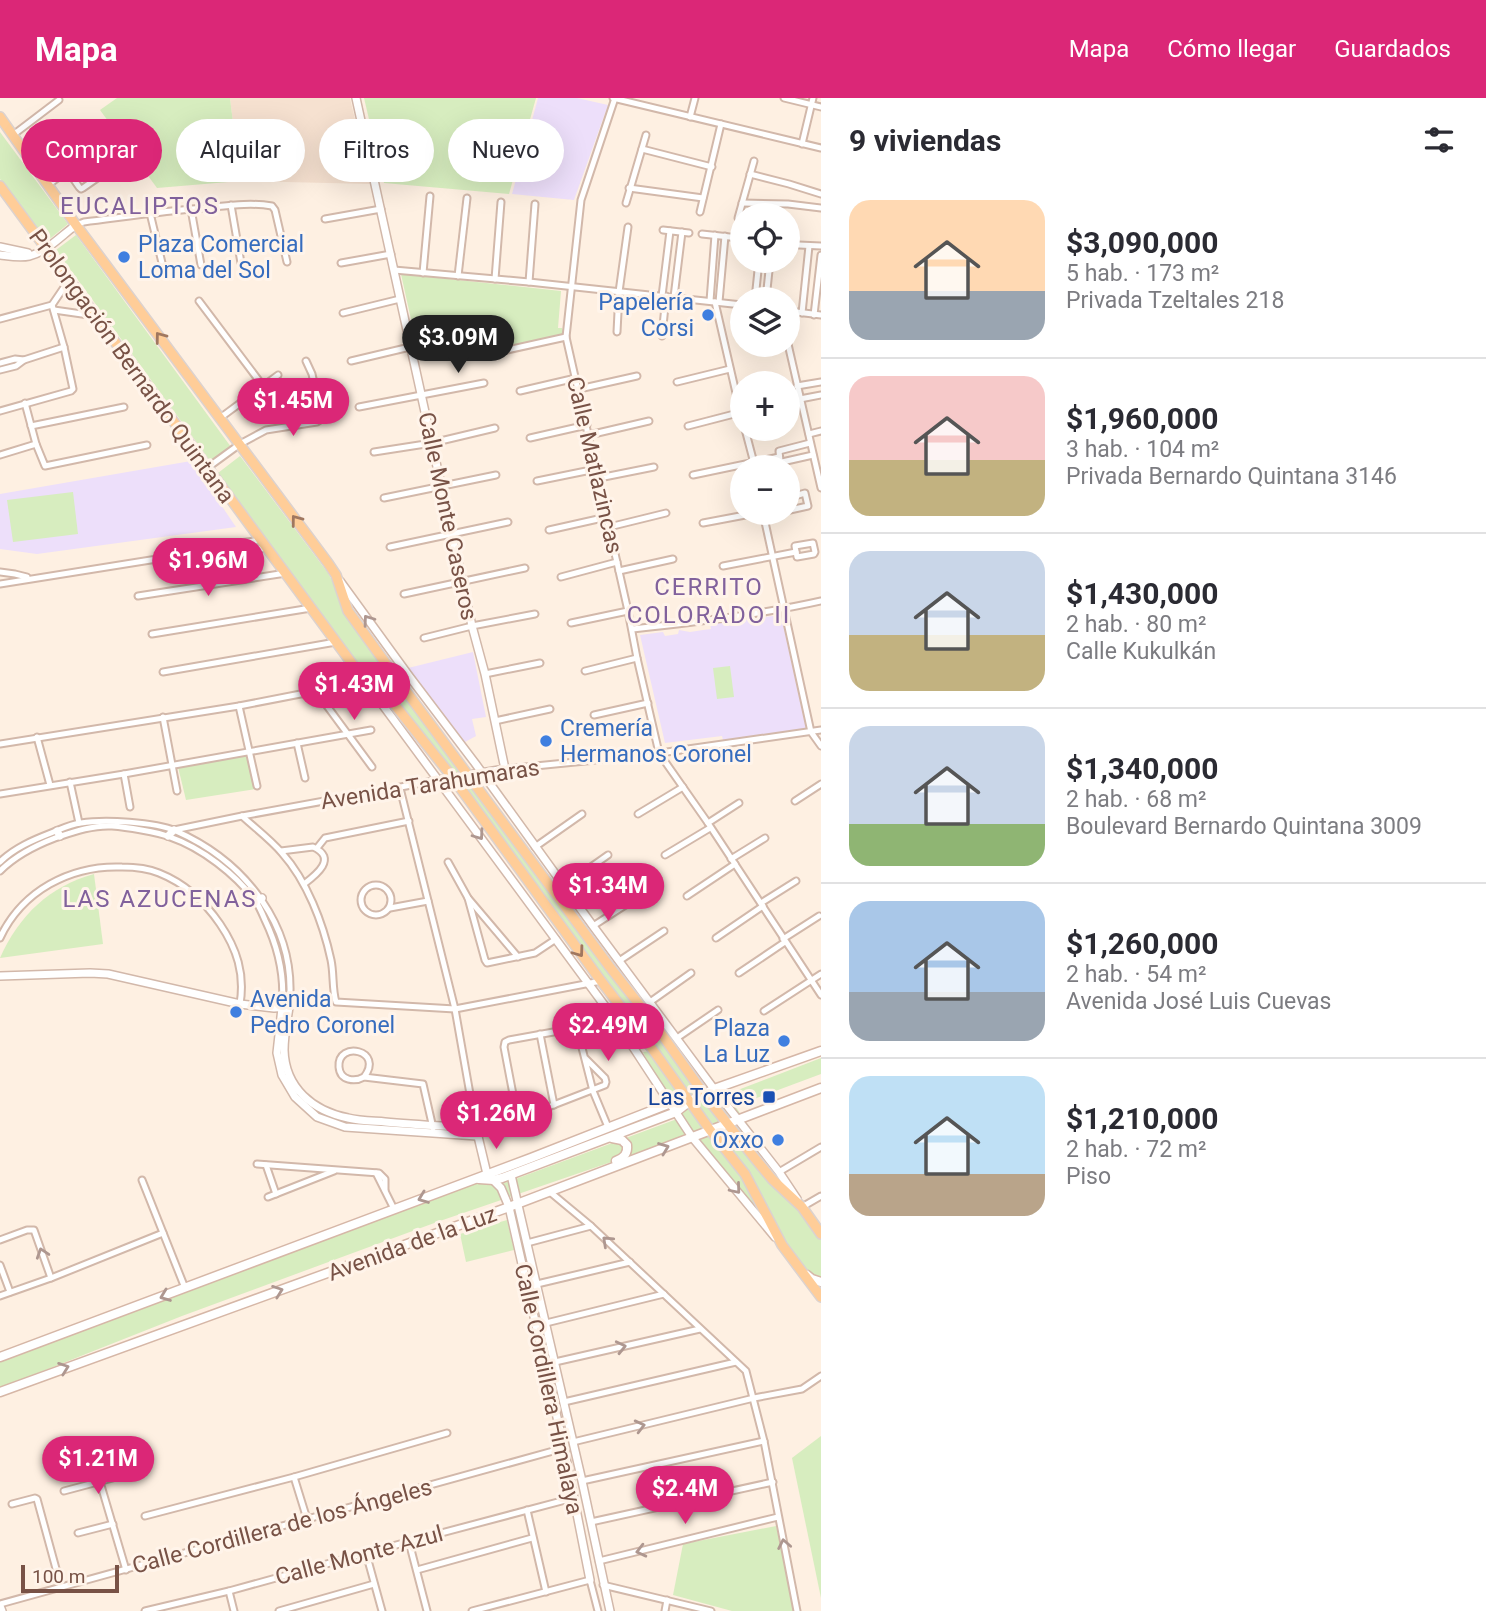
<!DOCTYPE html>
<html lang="es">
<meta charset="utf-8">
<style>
:root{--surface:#fff;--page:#f7f7f7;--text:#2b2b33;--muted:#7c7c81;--line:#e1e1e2;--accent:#db2777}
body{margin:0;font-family:Roboto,sans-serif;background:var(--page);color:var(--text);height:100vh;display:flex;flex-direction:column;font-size:26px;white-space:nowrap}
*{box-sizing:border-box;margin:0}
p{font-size:23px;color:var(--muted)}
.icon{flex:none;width:38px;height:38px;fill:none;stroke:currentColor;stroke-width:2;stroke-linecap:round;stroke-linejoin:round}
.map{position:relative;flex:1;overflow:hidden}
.panel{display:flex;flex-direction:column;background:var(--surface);width:665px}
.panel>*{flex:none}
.hud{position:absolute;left:21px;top:21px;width:665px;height:63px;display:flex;gap:14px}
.buttons{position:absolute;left:730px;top:105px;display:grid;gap:14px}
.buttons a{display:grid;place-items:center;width:70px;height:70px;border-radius:50%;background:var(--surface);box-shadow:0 7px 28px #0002;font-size:35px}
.scale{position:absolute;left:21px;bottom:18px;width:98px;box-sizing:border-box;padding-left:7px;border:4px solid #785246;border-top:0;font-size:19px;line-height:24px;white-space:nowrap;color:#785246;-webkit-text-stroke:5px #fff4ea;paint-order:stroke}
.price{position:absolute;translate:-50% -60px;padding:0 16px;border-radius:24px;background:var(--accent);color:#fff;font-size:23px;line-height:46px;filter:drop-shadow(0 2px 4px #0008)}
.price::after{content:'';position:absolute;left:50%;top:42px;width:21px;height:16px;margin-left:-10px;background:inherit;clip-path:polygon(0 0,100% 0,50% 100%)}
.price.current{background:#222;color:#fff}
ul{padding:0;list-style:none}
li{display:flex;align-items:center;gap:21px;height:175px;padding:0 28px}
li+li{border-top:2px solid var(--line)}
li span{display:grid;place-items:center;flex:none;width:196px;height:140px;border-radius:21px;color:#555}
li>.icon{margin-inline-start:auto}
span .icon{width:84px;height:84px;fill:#fffc;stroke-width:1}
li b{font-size:30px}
h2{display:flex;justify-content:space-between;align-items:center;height:84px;padding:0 28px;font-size:30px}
.chip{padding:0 24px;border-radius:32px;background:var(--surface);box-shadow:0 7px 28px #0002;font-size:24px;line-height:63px}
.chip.current{background:var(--accent);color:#fff}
header{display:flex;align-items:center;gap:42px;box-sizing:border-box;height:98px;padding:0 35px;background:var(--accent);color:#fff}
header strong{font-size:33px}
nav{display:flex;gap:38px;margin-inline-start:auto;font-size:24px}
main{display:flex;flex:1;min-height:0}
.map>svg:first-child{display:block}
.residential{fill:#f6e1d0}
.education{fill:#eddffa}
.green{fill:#d7edbf}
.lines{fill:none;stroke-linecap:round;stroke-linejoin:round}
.minor-casing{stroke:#d2b8aa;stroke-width:9}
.tertiary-casing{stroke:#d2b8aa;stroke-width:10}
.secondary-casing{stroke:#d6b7a7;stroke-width:11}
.primary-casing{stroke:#dcd2cf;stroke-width:12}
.minor{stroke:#fff;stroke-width:5}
.tertiary{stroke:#fff;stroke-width:7}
.secondary{stroke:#fff;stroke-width:8}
.primary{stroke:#ffcd98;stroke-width:9}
.oneway{stroke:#a0775f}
.oneway2{stroke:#ae9790}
.shop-dot{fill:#3f7fe0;stroke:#fff4ea;stroke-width:2.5}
.transit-dot{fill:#1a4fb4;stroke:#fff4ea;stroke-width:2.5}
.labels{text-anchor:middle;stroke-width:6;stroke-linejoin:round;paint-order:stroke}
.shop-label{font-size:23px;fill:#366cbe;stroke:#fff4ea;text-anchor:start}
.street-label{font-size:23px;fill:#785246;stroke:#fff4ea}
.transit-label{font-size:23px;fill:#164399;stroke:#fff4ea;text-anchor:end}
.neighbourhood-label{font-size:24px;letter-spacing:2px;fill:#81619c;stroke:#fff4ea}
</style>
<header>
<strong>Mapa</strong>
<nav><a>Mapa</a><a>Cómo llegar</a><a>Guardados</a></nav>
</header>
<main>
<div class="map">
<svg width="821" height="1513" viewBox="0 0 821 1513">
<rect width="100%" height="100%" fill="#fef0e2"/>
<polygon class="residential" points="230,0 350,0 370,86 240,83"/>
<g class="education">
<polygon points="538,0 577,0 608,7 574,102 512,96"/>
<polygon points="191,363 236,429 37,456 0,451 0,396"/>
<polygon points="781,517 806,631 723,642 722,638 665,645 640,537 663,534 665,538 678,536 679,532 690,534 703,532 711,531 710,526"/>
<polygon points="473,554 486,619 472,621 476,638 465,644 408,570"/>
</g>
<g class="green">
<polygon points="117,0 230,0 240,83 157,90 100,12"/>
<polygon points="364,0 536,0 509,96 384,85"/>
<polygon points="0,34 68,126 46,144 0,81"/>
<polygon points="76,137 231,349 211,364 56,152"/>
<polygon points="401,176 561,193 558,230 562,230 564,237 499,251 495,236 418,253"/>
<path d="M240,358L328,475C337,490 339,507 348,521L709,1003L821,960V976L735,1008L821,1132V1195L687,1038L437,1124L182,1218L0,1290V1263L475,1084L499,1087L677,1021L643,954L650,953L632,921L549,803L369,580L218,375Z"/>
<polygon points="73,394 78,436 13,444 7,402"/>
<polygon points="730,568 734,599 717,601 713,570"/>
<polygon points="247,657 256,691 186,702 178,669"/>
<path d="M94,776L103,846L0,860C19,817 50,788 94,776Z"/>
<polygon points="507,1122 514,1152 466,1164 460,1136"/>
<polygon points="821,1338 821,1500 792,1360"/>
<polygon points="776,1428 797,1513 732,1513 673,1497 683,1446"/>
</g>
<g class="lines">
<g class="minor-casing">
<g id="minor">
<polyline points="613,0 821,50"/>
<polyline points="615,0 581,102 566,239 628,513 637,560 659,655 708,725 821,897"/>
<polyline points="784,0 821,9"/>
<polyline points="690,19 695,0"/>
<polyline points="13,37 59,2"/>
<polyline points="92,37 59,60 79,89 81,91 83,90 116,67"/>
<polyline points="802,46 813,0"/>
<polyline points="642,51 712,69"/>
<polyline points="750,76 789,86 821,96"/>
<polyline points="48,87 67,73"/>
<polyline points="629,90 703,100"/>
<polyline points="626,105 646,37"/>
<polyline points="742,105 788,106 821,110"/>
<polyline points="231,107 241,165"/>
<polyline points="191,111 201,167"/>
<polyline points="700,114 721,26"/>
<polyline points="150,115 163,169"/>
<polyline points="738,120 754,63"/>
<polyline points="325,121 381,111"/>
<path d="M76,127L84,124C124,119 163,113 203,110C225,108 250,104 272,108L275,112L287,164"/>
<polyline points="663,132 689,135"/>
<polyline points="702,136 739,140"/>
<polyline points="788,146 788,147"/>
<polyline points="799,147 821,148"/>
<polyline points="341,165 391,156"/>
<polyline points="394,172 529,184 742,207"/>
<polyline points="423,175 430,98"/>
<polyline points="458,178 467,100"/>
<polyline points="495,181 501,104"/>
<polyline points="529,184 535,106"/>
<polyline points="662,198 670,133"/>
<polyline points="674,199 682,134"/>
<polyline points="755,201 759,163"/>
<polyline points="766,201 770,163"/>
<polyline points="199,203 263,288"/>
<polyline points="710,203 715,137"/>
<polyline points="715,204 742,321"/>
<polyline points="719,204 725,138"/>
<polyline points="54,212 96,218"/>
<polyline points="788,213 821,217"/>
<polyline points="343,215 400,201"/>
<polyline points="802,215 809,148"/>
<polyline points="814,217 821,157"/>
<polyline points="0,221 52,207 69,182"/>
<polyline points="617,234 619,194 628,129"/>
<polyline points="662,238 666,198"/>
<polyline points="788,246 821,390"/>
<polyline points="413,257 488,241 491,244 495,254 498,254 566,239"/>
<polyline points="351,263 410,249"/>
<polyline points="0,265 15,261 24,262"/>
<polyline points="0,272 16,268 24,262 64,249"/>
<polyline points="677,284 730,271"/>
<polyline points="797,288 821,284"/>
<polyline points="579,291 637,278"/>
<polyline points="520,293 576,280"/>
<polyline points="788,297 798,294"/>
<polyline points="800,301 821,297"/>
<polyline points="25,305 36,346 45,368 147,347"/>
<polyline points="359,309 484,285"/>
<polyline points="788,309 801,305"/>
<polyline points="0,313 71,293 73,291 64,249 52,207"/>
<polyline points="220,320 278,277"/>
<polyline points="31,328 124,309"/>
<polyline points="688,328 742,314"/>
<polyline points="745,331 755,369"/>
<polyline points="809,336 821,333"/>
<polyline points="589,337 649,323"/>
<polyline points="530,340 587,327"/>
<polyline points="810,345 779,353 780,363 782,364 813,357"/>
<polyline points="374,354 432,345 495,330"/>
<polyline points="0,357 36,346"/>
<polyline points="207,370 240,346 266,332 317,324 320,322 321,317 312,276 306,263"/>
<polyline points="693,377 779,359"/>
<polyline points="599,380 654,369"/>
<polyline points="537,383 596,371"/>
<polyline points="384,400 496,377"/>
<polyline points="788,400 805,395 808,408 790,412 788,401"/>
<polyline points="763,415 811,634 821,648"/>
<polyline points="703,425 756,415"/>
<polyline points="609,429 666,415"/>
<polyline points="549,432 607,419"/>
<polygon points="813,445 815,454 814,456 797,459 795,448"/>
<polyline points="390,449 508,424"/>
<polyline points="207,453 219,456 266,450"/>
<polyline points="723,468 796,454"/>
<polyline points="619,473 673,461"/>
<polyline points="0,474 15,476 27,479"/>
<polyline points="561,479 617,464"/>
<polyline points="0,486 207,453 217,448 261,442"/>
<polyline points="404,496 525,470"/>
<polyline points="138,498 286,475"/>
<polyline points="571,525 628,513"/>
<path d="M632,531C695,524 759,517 821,503"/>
<polyline points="152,536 311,510"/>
<polyline points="424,540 472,528 535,516"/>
<polyline points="585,573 637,560"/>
<polyline points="163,574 336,544"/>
<polyline points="485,576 540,565"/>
<polyline points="316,593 372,669"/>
<polyline points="239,608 257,688"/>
<polyline points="594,617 648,605"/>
<polyline points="163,619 177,693"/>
<polyline points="495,623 550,611"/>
<polyline points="37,639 50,687"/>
<polyline points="297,645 305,680"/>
<polyline points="0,646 239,608 316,593 387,584 409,578"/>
<polyline points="505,671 646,657 821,632"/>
<polyline points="124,676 130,709"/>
<polyline points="70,684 79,725"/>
<polyline points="400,690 455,911 476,1030"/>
<polyline points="0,696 124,676 371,632"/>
<polyline points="795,703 821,686"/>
<polyline points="638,716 683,689"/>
<path d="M242,718C255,730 270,741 282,755C307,783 323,825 331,862C334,876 332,891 336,904L455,911L601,883"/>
<polyline points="708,725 739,705"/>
<polyline points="174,732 242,718 439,682"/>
<polyline points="535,749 582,716"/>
<polyline points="317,750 325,740 409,723"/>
<path d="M281,753L313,749C338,760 316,777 304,786"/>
<polyline points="665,757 710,730"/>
<polyline points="731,761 765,740"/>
<path d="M0,764C14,750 33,742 51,735C61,731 71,726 81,725C104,721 155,724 176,733C246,764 298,830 289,909"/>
<polyline points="448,764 468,800 518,859"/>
<path d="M0,773C16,757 34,748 55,740C73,734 92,727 112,728C125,729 158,734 170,739C202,750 235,776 255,802C259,808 262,815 265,822C278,849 285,880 282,910"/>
<circle cx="376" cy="802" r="15"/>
<polyline points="564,788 608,757"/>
<polyline points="687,798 735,766"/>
<polyline points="468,800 485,862 487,865 535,855 556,841"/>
<polyline points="761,805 796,783"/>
<polyline points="390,810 428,803"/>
<polyline points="593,828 641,797"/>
<path d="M0,840C22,793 70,767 122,769C134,769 147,770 159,775C184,785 205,804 220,826C237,851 245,876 240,906"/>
<polyline points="716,840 763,808"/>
<polyline points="783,841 819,818"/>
<polyline points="619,863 664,833"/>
<polyline points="739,875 785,844"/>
<polyline points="650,904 691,875"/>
<polyline points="764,913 821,876"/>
<polyline points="540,936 554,1007"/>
<polyline points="677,940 718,912"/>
<polyline points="585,960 605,980 606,984 605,987 525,1018 518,1017 516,1012 504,949 505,944 509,942 570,931 580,942 593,993 608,1029"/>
<path d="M364,979C385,952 337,942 339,969C340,983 355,984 364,979L423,986L433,1030"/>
<polyline points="257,1066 379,1075 385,1081 385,1092"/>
<polyline points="266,1067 276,1096"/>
<polyline points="779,1074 821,1049"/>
<polyline points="376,1075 394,1111"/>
<polyline points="142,1082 185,1190"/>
<polyline points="550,1094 591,1128 746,1273 764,1343 797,1513"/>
<polyline points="268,1099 334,1073"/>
<polyline points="802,1109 821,1098"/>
<polyline points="0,1142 27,1132 34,1132 51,1180"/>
<polyline points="527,1145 591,1128"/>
<polyline points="0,1167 10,1194"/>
<polyline points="537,1186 630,1164"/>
<polyline points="0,1198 51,1180 163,1135"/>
<polyline points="546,1225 664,1196"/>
<polyline points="555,1264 700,1231"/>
<polyline points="564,1304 736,1264"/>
<polyline points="573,1344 754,1300 802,1291 821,1278"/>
<polyline points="294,1379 307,1421"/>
<polyline points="582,1383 764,1343"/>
<polyline points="100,1384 126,1472"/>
<polyline points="64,1393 124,1377"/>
<polyline points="12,1406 35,1400 37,1401 61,1489"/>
<polyline points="527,1412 546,1494"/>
<polyline points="145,1418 294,1379 447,1335"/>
<polyline points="591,1424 773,1384"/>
<polyline points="78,1435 113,1426"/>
<polyline points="409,1444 427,1513"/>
<polyline points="366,1455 382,1513"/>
<polyline points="599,1463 778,1419"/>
<polyline points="417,1472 532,1440"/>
<polyline points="603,1487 711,1513"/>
<polyline points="229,1493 234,1513"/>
<polyline points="0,1506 564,1350"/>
<polyline points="145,1513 229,1493 366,1455 573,1400"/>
<polyline points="279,1513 374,1486"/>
<polyline points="472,1513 590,1482 598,1513"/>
<polyline points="665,1513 667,1502"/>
</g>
</g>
<g class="tertiary-casing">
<g id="tertiary">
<polyline points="356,0 472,528 485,576 505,671 439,682"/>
<polyline points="0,149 28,155"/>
<path d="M0,157C9,158 20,160 29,158C47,154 62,137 76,127"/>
<polyline points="340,483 409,578 475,665 593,828 714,991 779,1074 797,1101"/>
<polyline points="365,583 616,923 692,1039 775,1139"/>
<polyline points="57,733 60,738"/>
<polyline points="168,738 174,732"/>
<polyline points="256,804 262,800"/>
<path d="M0,878L90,875L108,876L240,906L274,910L289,909C287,923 284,938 284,952C285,990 313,1013 348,1020C360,1023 373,1023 385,1024C415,1027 445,1028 476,1030L487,1076L501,1090L509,1109L564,1350L590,1482"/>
<polyline points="282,910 277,955 282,977 295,999 317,1019 345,1029 477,1038"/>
<polyline points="511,1077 582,1383 610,1513"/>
<polyline points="0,1508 2,1513"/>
</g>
</g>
<g class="secondary-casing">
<g id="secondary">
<path d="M612,1040L622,1042L627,1047C628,1056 624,1060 616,1063"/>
<polyline points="479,1081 494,1082 502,1080 676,1014 690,1003 714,991 821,953"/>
<polyline points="807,1177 812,1181 821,1184"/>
<polyline points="0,1259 531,1060 671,1005 690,1003"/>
<polyline points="0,1294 509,1109 821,990"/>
</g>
</g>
<g class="primary-casing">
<g id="primary">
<polyline points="0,19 76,127 328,465 336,477 348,513 397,581 609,868 653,924 704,996 753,1058 772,1081 802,1109 821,1136"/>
<path d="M0,88L359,575C366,584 377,587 386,596L453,680L601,883L638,931L710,1032L745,1076L782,1147L821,1199"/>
</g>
</g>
<use href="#minor" class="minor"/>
<use href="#tertiary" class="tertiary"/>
<use href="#secondary" class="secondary"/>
<use href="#primary" class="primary"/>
</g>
<defs><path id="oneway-chevron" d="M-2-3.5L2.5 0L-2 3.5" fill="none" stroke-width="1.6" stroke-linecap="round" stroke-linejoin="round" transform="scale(1.75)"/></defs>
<g class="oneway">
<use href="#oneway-chevron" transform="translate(160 239) rotate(-127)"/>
<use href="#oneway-chevron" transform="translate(296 422) rotate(-127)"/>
<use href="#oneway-chevron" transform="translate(579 854) rotate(54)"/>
</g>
<g class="oneway2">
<use href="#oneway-chevron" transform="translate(368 522) rotate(-126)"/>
<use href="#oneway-chevron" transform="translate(479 737) rotate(54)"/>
<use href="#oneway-chevron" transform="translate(664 1050) rotate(-21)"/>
<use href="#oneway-chevron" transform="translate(736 1091) rotate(50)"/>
<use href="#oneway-chevron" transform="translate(423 1100) rotate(159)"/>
<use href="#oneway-chevron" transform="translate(607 1143) rotate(-137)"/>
<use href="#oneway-chevron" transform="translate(42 1155) rotate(-108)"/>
<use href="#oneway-chevron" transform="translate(278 1193) rotate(-20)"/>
<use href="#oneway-chevron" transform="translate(165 1198) rotate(159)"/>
<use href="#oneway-chevron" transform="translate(621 1249) rotate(-13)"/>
<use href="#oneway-chevron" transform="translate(64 1270) rotate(-20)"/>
<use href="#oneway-chevron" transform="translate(640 1328) rotate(-14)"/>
<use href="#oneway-chevron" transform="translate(784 1446) rotate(-101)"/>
<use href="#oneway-chevron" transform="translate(641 1453) rotate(166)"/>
</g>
<g class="shop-dot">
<circle cx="124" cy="159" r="7"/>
<circle cx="708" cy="217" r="7"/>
<circle cx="546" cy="643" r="7"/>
<circle cx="236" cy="914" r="7"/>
<circle cx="784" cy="943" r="7"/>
<circle cx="778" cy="1042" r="7"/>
</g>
<rect class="transit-dot" x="762" y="992" width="14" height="14" rx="3.5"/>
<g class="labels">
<g class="shop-label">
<text x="138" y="154">Plaza Comercial<tspan x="138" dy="26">Loma del Sol</tspan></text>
<text x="694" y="212" text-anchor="end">Papelería<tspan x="694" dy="26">Corsi</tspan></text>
<text x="560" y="638">Cremería<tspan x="560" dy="26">Hermanos Coronel</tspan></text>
<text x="250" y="909">Avenida<tspan x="250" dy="26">Pedro Coronel</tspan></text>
<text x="770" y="938" text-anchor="end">Plaza<tspan x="770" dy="26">La Luz</tspan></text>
<text x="764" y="1050" text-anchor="end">Oxxo</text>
</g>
<g class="street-label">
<text transform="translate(132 268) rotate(54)" y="8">Prolongación Bernardo Quintana</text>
<text transform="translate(595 367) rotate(77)" y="8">Calle Matlazincas</text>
<text transform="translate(448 418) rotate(78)" y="8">Calle Monte Caseros</text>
<text transform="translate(430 686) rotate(-9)" y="8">Avenida Tarahumaras</text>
<text transform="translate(412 1145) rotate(-20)" y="8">Avenida de la Luz</text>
<text transform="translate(549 1291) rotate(78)" y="8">Calle Cordillera Himalaya</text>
<text transform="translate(282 1428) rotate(-15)" y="8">Calle Cordillera de los Ángeles</text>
<text transform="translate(359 1457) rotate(-15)" y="8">Calle Monte Azul</text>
</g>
<g class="transit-label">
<text x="755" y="1007">Las Torres</text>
</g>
<g class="neighbourhood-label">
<text x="140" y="116">EUCALIPTOS</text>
<text x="709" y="497">CERRITO<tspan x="709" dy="28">COLORADO II</tspan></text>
<text x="160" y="809">LAS AZUCENAS</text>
</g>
</g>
</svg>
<div class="buttons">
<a><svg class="icon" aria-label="locate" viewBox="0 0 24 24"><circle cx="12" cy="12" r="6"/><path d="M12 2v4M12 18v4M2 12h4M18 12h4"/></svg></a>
<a><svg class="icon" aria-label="layers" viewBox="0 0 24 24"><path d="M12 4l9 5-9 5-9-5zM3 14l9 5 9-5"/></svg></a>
<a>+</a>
<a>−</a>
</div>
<div class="scale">100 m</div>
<b class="price current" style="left:458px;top:277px">$3.09M</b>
<b class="price" style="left:293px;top:340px">$1.45M</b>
<b class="price" style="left:208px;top:500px">$1.96M</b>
<b class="price" style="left:354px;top:624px">$1.43M</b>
<b class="price" style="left:608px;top:825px">$1.34M</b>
<b class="price" style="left:608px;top:965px">$2.49M</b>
<b class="price" style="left:496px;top:1053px">$1.26M</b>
<b class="price" style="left:98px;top:1398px">$1.21M</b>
<b class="price" style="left:685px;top:1428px">$2.4M</b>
<div class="hud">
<a class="chip current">Comprar</a>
<a class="chip">Alquilar</a>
<a class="chip">Filtros</a>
<a class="chip">Nuevo</a>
</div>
</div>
<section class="panel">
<h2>9 viviendas<svg class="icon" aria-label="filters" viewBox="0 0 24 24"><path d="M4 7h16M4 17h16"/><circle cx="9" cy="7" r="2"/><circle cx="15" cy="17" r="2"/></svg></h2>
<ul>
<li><span style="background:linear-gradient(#ffd9b3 65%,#9aa5b1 0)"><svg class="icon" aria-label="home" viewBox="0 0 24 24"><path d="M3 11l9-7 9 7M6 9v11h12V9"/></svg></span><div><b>$3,090,000</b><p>5 hab. · 173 m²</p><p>Privada Tzeltales 218</p></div></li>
<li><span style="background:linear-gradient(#f6c9c9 60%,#c2b280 0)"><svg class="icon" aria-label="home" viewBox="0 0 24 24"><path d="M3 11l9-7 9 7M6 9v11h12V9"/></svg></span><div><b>$1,960,000</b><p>3 hab. · 104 m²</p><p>Privada Bernardo Quintana 3146</p></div></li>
<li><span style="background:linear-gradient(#c9d6e8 60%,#c2b280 0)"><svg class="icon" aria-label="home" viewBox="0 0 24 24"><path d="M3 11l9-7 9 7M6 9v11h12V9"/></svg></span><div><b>$1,430,000</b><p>2 hab. · 80 m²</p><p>Calle Kukulkán</p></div></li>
<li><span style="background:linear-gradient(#c9d6e8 70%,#8fb573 0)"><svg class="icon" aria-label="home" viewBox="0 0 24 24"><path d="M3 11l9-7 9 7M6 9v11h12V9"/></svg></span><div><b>$1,340,000</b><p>2 hab. · 68 m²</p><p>Boulevard Bernardo Quintana 3009</p></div></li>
<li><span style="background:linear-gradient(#a9c7e8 65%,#9aa5b1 0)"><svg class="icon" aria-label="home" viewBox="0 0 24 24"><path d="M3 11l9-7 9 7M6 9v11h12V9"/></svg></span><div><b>$1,260,000</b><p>2 hab. · 54 m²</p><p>Avenida José Luis Cuevas</p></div></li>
<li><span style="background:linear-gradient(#bfe0f5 70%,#b9a48a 0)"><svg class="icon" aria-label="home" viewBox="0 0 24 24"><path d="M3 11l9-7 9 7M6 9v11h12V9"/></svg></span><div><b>$1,210,000</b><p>2 hab. · 72 m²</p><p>Piso</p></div></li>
</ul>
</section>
</main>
